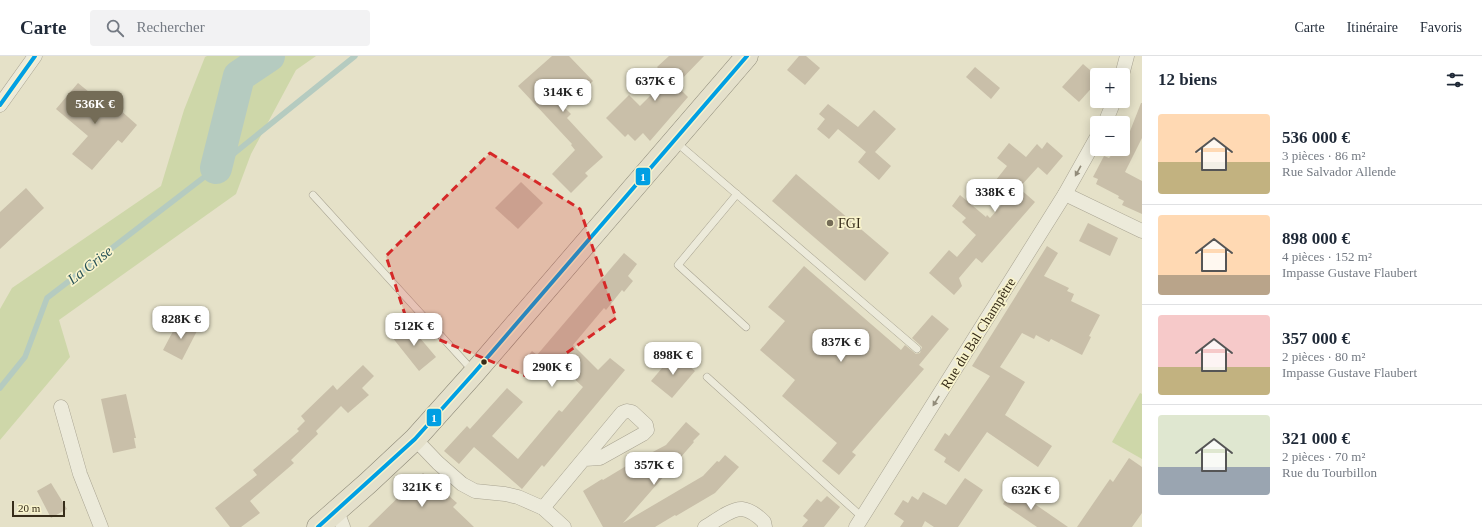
<!DOCTYPE html>
<html lang="fr">
<meta charset="utf-8">
<style>
:root{--surface:#fff;--page:#f2f2f3;--text:#1f2937;--muted:#747a83;--line:#e0e1e3;--accent:#746c57}
body{margin:0;font-family:Georgia,serif;background:var(--page);color:var(--text);height:100vh;display:flex;flex-direction:column;font-size:15px;white-space:nowrap}
*{box-sizing:border-box;margin:0}
p{font-size:13px;color:var(--muted)}
.icon{flex:none;width:22px;height:22px;fill:none;stroke:currentColor;stroke-width:2;stroke-linecap:round;stroke-linejoin:round}
.map{position:relative;flex:1;overflow:hidden}
.details{display:flex;flex-direction:column;background:var(--surface);width:340px}
.details>*{flex:none}
.buttons{position:absolute;left:1090px;top:12px;display:grid;gap:8px}
.buttons a{display:grid;place-items:center;width:40px;height:40px;border-radius:4px;background:var(--surface);box-shadow:0 2px 10px #0003;font-size:20px}
.scale{position:absolute;left:12px;bottom:10px;width:53px;box-sizing:border-box;padding-left:4px;border:2px solid #372d1a;border-top:0;font-size:11px;line-height:14px;white-space:nowrap;color:#372d1a;-webkit-text-stroke:3px #f8f3cc;paint-order:stroke}
.price{position:absolute;translate:-50% -34px;padding:0 9px;border-radius:8px;background:#fff;color:#222;font-size:13px;line-height:26px;filter:drop-shadow(0 1px 2px #0008)}
.price::after{content:'';position:absolute;left:50%;top:24px;width:12px;height:9px;margin-left:-6px;background:inherit;clip-path:polygon(0 0,100% 0,50% 100%)}
.price.active{background:var(--accent);color:#fff}
ul{padding:0;list-style:none}
li{display:flex;align-items:center;gap:12px;height:100px;padding:0 16px}
li+li{border-top:1px solid var(--line)}
li span{display:grid;place-items:center;flex:none;width:112px;height:80px;border-radius:4px;color:#555}
li>.icon{margin-inline-start:auto}
span .icon{width:48px;height:48px;fill:#fffc;stroke-width:1}
li b{font-size:17px}
h2{display:flex;justify-content:space-between;align-items:center;height:48px;padding:0 16px;font-size:17px}
header{display:flex;align-items:center;gap:24px;box-sizing:border-box;height:56px;padding:0 20px;background:var(--surface);border-bottom:1px solid var(--line)}
header strong{font-size:19px}
nav{display:flex;gap:22px;margin-inline-start:auto;font-size:14px}
.search{width:280px;height:36px;background:var(--page);display:flex;align-items:center;gap:10px;box-sizing:border-box;padding:0 14px;border-radius:4px;color:var(--muted);font-size:15px}
main{display:flex;flex:1;min-height:0}
.map>svg:first-child{display:block}
.green{fill:#ced7a9}
.lines{fill:none;stroke-linecap:round;stroke-linejoin:round}
.stream{stroke:#b5cbc0;stroke-width:5.5}
.river{stroke:#b5cbc0;stroke-width:32}
.building{fill:#c9bfa9}
.lane-casing{stroke:#a9a492;stroke-width:8}
.street-casing{stroke:#a9a492;stroke-width:15}
.primary-casing{stroke:#8e8a79;stroke-width:23}
.lane{stroke:#eceada;stroke-width:7}
.street{stroke:#eceada;stroke-width:14}
.primary{stroke:#e4e0cb;stroke-width:22}
.bus-1-casing{stroke:#f8f3cc;stroke-width:7}
.bus-1{stroke:#009fe3;stroke-width:4}
.oneway{fill:#928c7a}
.marked{fill:#d62828;fill-opacity:0.2;stroke:#d62828;stroke-width:3;stroke-dasharray:8 5;stroke-linejoin:round}
.poi-dot{fill:#746c57;stroke:#f8f3cc;stroke-width:1.5}
.bus-dot{fill:#372d1a;stroke:#f8f3cc;stroke-width:1.5}
.labels{text-anchor:middle;stroke-width:3.5;stroke-linejoin:round;paint-order:stroke}
.poi-label{font-size:14px;fill:#372d1a;stroke:#f8f3cc;text-anchor:start}
.street-label{font-size:14px;fill:#372d1a;stroke:#f8f3cc}
.water-label{font-size:15px;font-style:italic;fill:#285358;stroke:#f8f3cc}
.line-badge{stroke:#f8f3cc;stroke-width:1.5}
.badge-label{font-size:11px;text-anchor:middle;font-weight:bold;fill:#fff}
</style>
<header>
<strong>Carte</strong>
<div class="search"><svg class="icon" aria-label="search" viewBox="0 0 24 24"><circle cx="10" cy="10" r="6"/><path d="M15 15l6 6"/></svg>Rechercher</div>
<nav><a>Carte</a><a>Itinéraire</a><a>Favoris</a></nav>
</header>
<main>
<div class="map">
<svg width="1142" height="471" viewBox="0 0 1142 471">
<rect width="100%" height="100%" fill="#e5e1c8"/>
<g class="green">
<polygon points="207,0 316,0 296,14 251,98 236,138 59,264 70,301 0,384 0,253 12,232 161,130 184,54 205,1"/>
<polygon points="1140,337 1142,338 1142,403 1112,386"/>
</g>
<g class="lines">
<polyline class="stream" points="0,332 25,301 47,242 216,112 355,0"/>
<polyline class="river" points="216,112 239,20 269,0"/>
</g>
<g class="building">
<polygon points="552,0 569,0 593,25 565,52 571,58 567,62 603,101 585,117 588,120 571,137 552,118 575,94 571,89 572,88 518,30"/>
<polygon points="669,0 704,0 676,29 688,41 650,85 643,77 635,85 628,78 625,81 606,62 629,39 640,50 668,22 657,11"/>
<polygon points="799,0 806,0 820,12 805,29 787,14"/>
<polygon points="1083,8 1097,20 1097,26 1079,46 1062,31"/>
<polygon points="975,11 1000,32 991,43 966,21"/>
<polygon points="78,27 106,50 110,45 137,69 122,87 118,84 92,114 72,98 88,80 56,53"/>
<polygon points="1141,47 1142,47 1142,82 1125,116 1142,125 1142,158 1122,149 1124,145 1118,142 1119,140 1096,128 1098,123 1093,121 1104,100 1109,102 1116,93 1123,93"/>
<polygon points="828,48 858,71 874,54 896,73 875,96 891,110 879,124 858,106 866,96 838,73 829,83 817,73 825,63 819,58"/>
<polygon points="1047,86 1063,100 1047,119 1038,111 1019,132 1035,146 982,207 976,202 959,222 962,230 954,239 929,217 949,194 957,201 976,179 962,166 966,162 952,150 960,139 986,161 987,159 990,162 1012,137 996,124 1007,110 997,102 1009,87 1026,101 1037,88 1042,93"/>
<polygon points="796,118 889,197 865,225 772,145"/>
<polygon points="521,126 543,147 518,173 495,152"/>
<polygon points="26,132 44,152 0,193 0,156"/>
<polygon points="1088,167 1118,182 1110,200 1079,185"/>
<polygon points="1047,190 1058,197 1044,220 1069,232 1067,235 1074,238 1071,245 1100,259 1089,280 1091,281 1082,299 1051,283 1049,286 1036,279 1034,283 1022,277 1000,311 1025,326 1005,359 1052,390 1038,411 987,376 959,416 944,406 946,402 934,394 945,377 949,380 990,320 972,310"/>
<polygon points="624,197 637,208 628,220 633,225 624,236 622,234 606,254 604,252 573,289 598,314 610,302 625,314 544,411 542,409 522,433 474,391 459,408 444,395 467,370 470,373 507,332 523,346 492,380 518,403 559,354 562,356 583,331 556,306 542,322 524,305 532,295 537,299"/>
<polygon points="804,210 901,294 905,289 916,298 920,297 922,291 912,282 932,259 949,273 919,309 924,313 852,396 856,399 839,419 822,405 837,387 782,340 795,324 760,294 785,265 768,251"/>
<polygon points="179,264 198,273 182,304 163,294"/>
<polygon points="408,266 421,281 420,282 436,301 419,315 392,281"/>
<polygon points="674,298 695,315 672,342 651,325"/>
<polygon points="363,309 374,320 362,332 369,339 348,357 341,350 316,375 318,378 291,404 294,407 250,445 260,457 241,471 230,471 215,452 257,419 253,414 299,375 297,373 305,365 301,360 333,329 337,334"/>
<polygon points="126,338 136,382 134,382 136,392 113,397 101,343"/>
<polygon points="686,366 700,378 693,385 694,386 623,467 703,420 717,405 719,406 725,399 739,411 715,437 676,460 675,459 655,471 603,471 583,435 602,423 603,424 646,398 647,399 666,389"/>
<polygon points="1129,402 1142,411 1142,457 1132,471 1077,471 1110,423 1113,426"/>
<polygon points="423,417 457,447 453,451 474,471 368,471"/>
<polygon points="965,422 983,434 958,471 934,471 925,465 922,471 900,471 904,465 894,458 903,444 908,447 912,440 918,444 923,436 946,449"/>
<polygon points="51,427 67,453 51,462 37,435"/>
<polygon points="1013,433 1068,471 1037,471 1003,448"/>
<polygon points="827,440 840,451 824,471 802,471 808,464 803,460 817,443 821,446"/>
</g>
<g class="lines">
<g class="lane-casing">
<g id="lane">
<polyline points="676,86 917,293"/>
<polyline points="737,138 678,209 746,271"/>
<polyline points="313,139 473,315"/>
<polyline points="707,321 862,461"/>
</g>
</g>
<g class="street-casing">
<g id="street">
<polyline points="1122,19 1127,0"/>
<polyline points="0,49 35,0"/>
<polyline points="1105,67 1114,45"/>
<polyline points="1065,138 1142,175"/>
<polyline points="61,351 80,418 101,471"/>
<polyline points="415,383 438,407 462,428 475,435 505,438 518,441 543,452 564,471"/>
<polyline points="543,452 622,357 627,355 632,356 646,369 647,374 643,378 600,402 585,403"/>
<polyline points="337,455 343,471"/>
<path d="M705,471C714,466 732,452 742,453C750,454 759,461 764,466L765,471"/>
<polyline points="856,471 1065,138 1097,81"/>
</g>
</g>
<g class="primary-casing">
<polyline id="primary" points="318,471 368,427 415,383 474,317 747,0"/>
</g>
<use href="#lane" class="lane"/>
<use href="#street" class="street"/>
<use href="#primary" class="primary"/>
<g class="bus-1-casing">
<g id="bus-1">
<polyline points="0,49 35,0"/>
<polyline points="318,471 415,383 474,317 747,0"/>
</g>
</g>
<use href="#bus-1" class="bus-1"/>
</g>
<defs><path id="oneway-solid" d="M-6-.8H1V-3.2L6.5 0L1 3.2V.8H-6Z"/></defs>
<g class="oneway">
<use href="#oneway-solid" transform="translate(1078 115) rotate(119)"/>
<use href="#oneway-solid" transform="translate(936 345) rotate(122)"/>
</g>
<path class="marked" d="M490,97L580,153L616,262L531,322L409,271L386,200Z"/>
<circle class="poi-dot" cx="830" cy="167" r="4"/>
<circle class="bus-dot" cx="484" cy="306" r="3.5"/>
<g class="labels">
<g class="poi-label">
<text x="838" y="172">FGI</text>
</g>
<g class="street-label">
<text transform="translate(978 277) rotate(-58)" y="5">Rue du Bal Champêtre</text>
</g>
<g class="water-label">
<text transform="translate(90 209) rotate(-38)" y="5">La Crise</text>
</g>
</g>
<g class="line-badge">
<rect x="635" y="111" width="16" height="19" rx="4" fill="#009fe3"/>
<rect x="426" y="352" width="16" height="19" rx="4" fill="#009fe3"/>
</g>
<g class="badge-label">
<text x="643" y="125">1</text>
<text x="434" y="366">1</text>
</g>
</svg>
<div class="buttons">
<a>+</a>
<a>−</a>
</div>
<div class="scale">20 m</div>
<b class="price" style="left:655px;top:46px">637K €</b>
<b class="price" style="left:563px;top:57px">314K €</b>
<b class="price active" style="left:95px;top:69px">536K €</b>
<b class="price" style="left:995px;top:157px">338K €</b>
<b class="price" style="left:181px;top:284px">828K €</b>
<b class="price" style="left:414px;top:291px">512K €</b>
<b class="price" style="left:841px;top:307px">837K €</b>
<b class="price" style="left:673px;top:320px">898K €</b>
<b class="price" style="left:552px;top:332px">290K €</b>
<b class="price" style="left:654px;top:430px">357K €</b>
<b class="price" style="left:422px;top:452px">321K €</b>
<b class="price" style="left:1031px;top:455px">632K €</b>
</div>
<section class="details">
<h2>12 biens<svg class="icon" aria-label="filters" viewBox="0 0 24 24"><path d="M4 7h16M4 17h16"/><circle cx="9" cy="7" r="2"/><circle cx="15" cy="17" r="2"/></svg></h2>
<ul>
<li><span style="background:linear-gradient(#ffd9b3 60%,#c2b280 0)"><svg class="icon" aria-label="home" viewBox="0 0 24 24"><path d="M3 11l9-7 9 7M6 9v11h12V9"/></svg></span><div><b>536 000 €</b><p>3 pièces · 86 m²</p><p>Rue Salvador Allende</p></div></li>
<li><span style="background:linear-gradient(#ffd9b3 75%,#b9a48a 0)"><svg class="icon" aria-label="home" viewBox="0 0 24 24"><path d="M3 11l9-7 9 7M6 9v11h12V9"/></svg></span><div><b>898 000 €</b><p>4 pièces · 152 m²</p><p>Impasse Gustave Flaubert</p></div></li>
<li><span style="background:linear-gradient(#f6c9c9 65%,#c2b280 0)"><svg class="icon" aria-label="home" viewBox="0 0 24 24"><path d="M3 11l9-7 9 7M6 9v11h12V9"/></svg></span><div><b>357 000 €</b><p>2 pièces · 80 m²</p><p>Impasse Gustave Flaubert</p></div></li>
<li><span style="background:linear-gradient(#dfe7d0 65%,#9aa5b1 0)"><svg class="icon" aria-label="home" viewBox="0 0 24 24"><path d="M3 11l9-7 9 7M6 9v11h12V9"/></svg></span><div><b>321 000 €</b><p>2 pièces · 70 m²</p><p>Rue du Tourbillon</p></div></li>
</ul>
</section>
</main>
